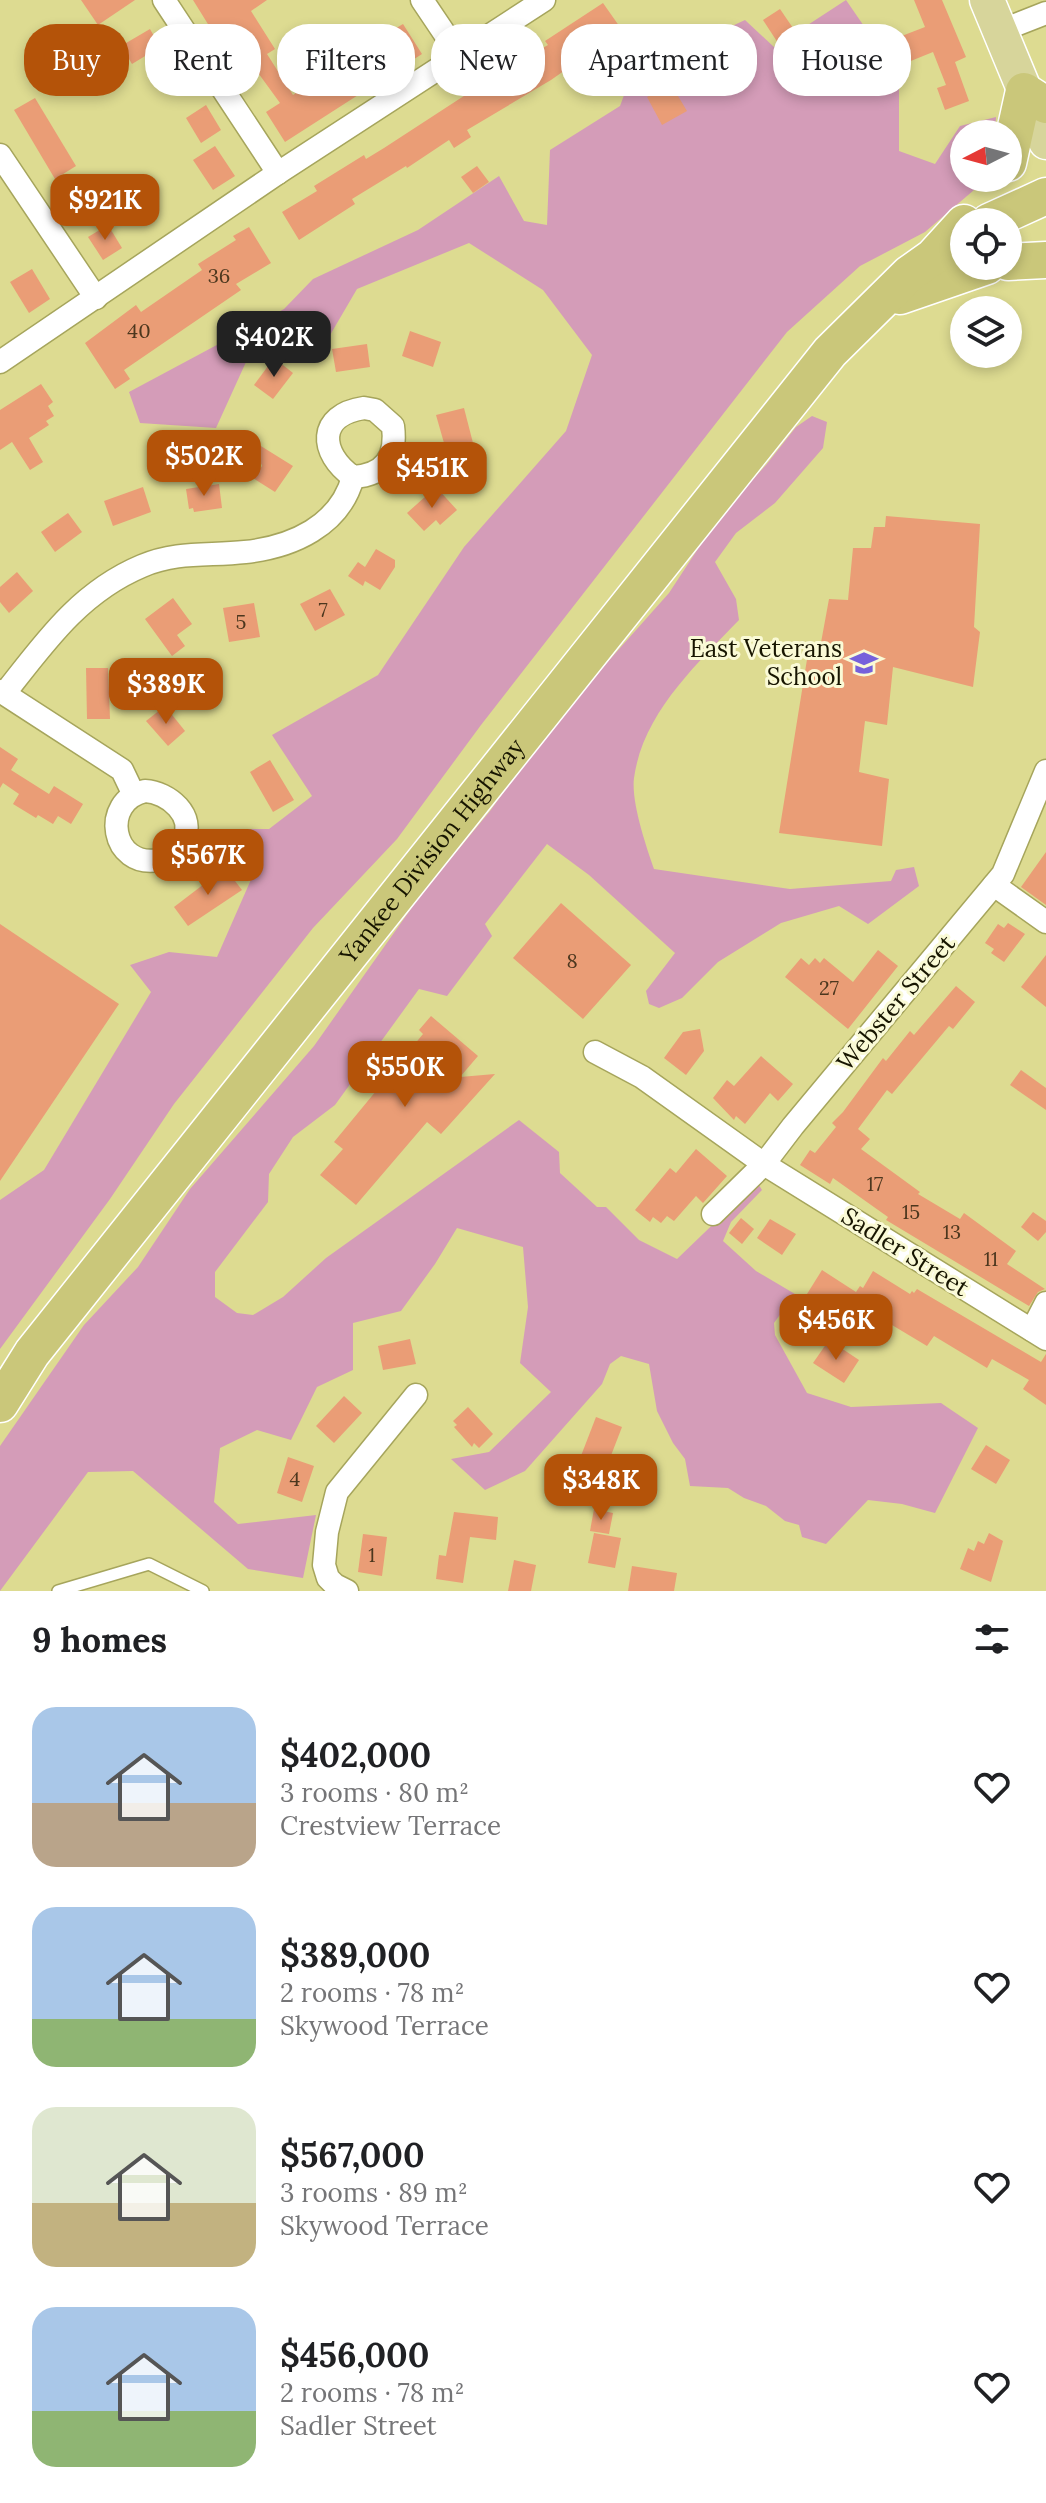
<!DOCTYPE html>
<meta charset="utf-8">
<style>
:root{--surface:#fff;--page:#f6f6f6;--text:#202124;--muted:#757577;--accent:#b45309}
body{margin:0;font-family:Lora,serif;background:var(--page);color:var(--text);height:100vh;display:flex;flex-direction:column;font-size:30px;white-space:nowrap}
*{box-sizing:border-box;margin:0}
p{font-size:26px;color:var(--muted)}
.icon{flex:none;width:44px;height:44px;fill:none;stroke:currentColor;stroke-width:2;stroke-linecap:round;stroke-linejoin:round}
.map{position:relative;height:1591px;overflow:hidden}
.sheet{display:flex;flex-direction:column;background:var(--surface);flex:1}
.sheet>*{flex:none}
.hud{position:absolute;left:24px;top:24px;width:998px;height:72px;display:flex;gap:16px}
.needle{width:52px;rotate:264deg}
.tools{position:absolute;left:950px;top:120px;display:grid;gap:16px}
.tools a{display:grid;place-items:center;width:72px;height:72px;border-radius:50%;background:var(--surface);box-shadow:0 4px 12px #0003;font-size:40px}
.price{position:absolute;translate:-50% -68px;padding:0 18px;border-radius:16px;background:var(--accent);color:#fff;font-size:26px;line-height:52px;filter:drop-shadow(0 2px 4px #0008)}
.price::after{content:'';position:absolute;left:50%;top:48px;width:24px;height:18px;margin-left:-12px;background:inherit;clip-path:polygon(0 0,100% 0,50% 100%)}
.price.active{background:#222;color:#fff}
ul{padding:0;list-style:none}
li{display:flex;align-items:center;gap:24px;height:200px;padding:0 32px}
li span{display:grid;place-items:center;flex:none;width:224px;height:160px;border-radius:24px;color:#555}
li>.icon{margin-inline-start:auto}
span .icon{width:96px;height:96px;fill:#fffc;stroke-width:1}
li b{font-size:34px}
h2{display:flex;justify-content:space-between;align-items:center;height:96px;padding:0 32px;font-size:34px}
.chip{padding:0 28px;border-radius:32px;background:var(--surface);box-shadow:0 4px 12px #0003;font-size:28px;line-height:72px}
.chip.active{background:var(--accent);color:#fff}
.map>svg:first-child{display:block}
.green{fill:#d49cb8}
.building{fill:#ea9d76}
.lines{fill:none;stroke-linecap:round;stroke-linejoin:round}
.service-casing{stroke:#a6a55c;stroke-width:14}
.minor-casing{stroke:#a6a55c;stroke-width:25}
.primary-casing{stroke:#fff;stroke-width:37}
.trunk-casing{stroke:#fff;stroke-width:39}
.service{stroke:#fff;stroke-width:11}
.minor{stroke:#fff;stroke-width:22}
.primary{stroke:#d7d59b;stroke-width:34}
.trunk{stroke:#cac77a;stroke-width:36}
.labels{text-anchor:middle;stroke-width:6;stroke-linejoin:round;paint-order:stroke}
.number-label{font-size:20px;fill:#4c371e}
.poi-label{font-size:24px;fill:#171500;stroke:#fafad6;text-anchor:end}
.street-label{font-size:24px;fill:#171500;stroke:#fafad6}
</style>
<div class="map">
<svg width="1046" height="1591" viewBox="0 0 1046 1591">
<rect width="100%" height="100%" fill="#dddb91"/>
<g class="green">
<polygon points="846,0 899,77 899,151 935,164 960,126 996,117 995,134 964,134 964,178 981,178 974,190 925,232 860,266 787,332 481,725 397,839 313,928 174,1104 110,1199 0,1349 0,1200 44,1170 151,992 130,965 169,952 217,957 253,875 226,829 269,829 312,796 272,735 378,675 464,547 566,431 592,355 543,290 469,243 357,289 326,342 246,362 216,428 140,423 129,392 284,309 313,279 418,230 499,176 524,221 547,225 550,150 620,106 644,41 685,25 702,40 745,20 774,47"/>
<path d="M812,416L827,422L823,448L775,503L736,533L715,562L736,599L739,620C696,665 643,713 634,778C631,802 646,846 654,869L790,889L891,881L896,870L914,867L919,886L868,924L839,906L781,923L718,962L682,998L659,1008L649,1004L646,991L675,953L589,875L547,844L485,924L492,936L447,996L419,989L335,1105L293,1137L269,1174L268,1202L215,1272V1297L237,1313L253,1315L283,1297L326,1258L519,1120L559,1152L560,1173L597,1207H606L639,1240L677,1259L757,1182L762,1190L731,1222L723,1241L756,1271L795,1294L774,1323L775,1335L807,1393L851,1407L941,1403L978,1428L935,1513L902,1504L868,1500L826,1544L802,1537L799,1525L785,1521L766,1506L744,1498L728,1488L690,1486L685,1459L673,1443L657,1411L649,1364L621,1356L610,1364L602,1384L525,1471L485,1490L451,1459L489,1452L551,1392L520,1363L528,1307L523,1247L457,1228L435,1264L401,1311L353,1323V1370L317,1387L291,1440L257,1430L220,1448L214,1502L238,1524L316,1515L303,1578L248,1569L133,1471L88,1472L0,1591V1446L84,1325L138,1267L190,1189L314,1046L420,896L490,811L555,721L669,593L720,515L766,465L796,427Z"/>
</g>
<g class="building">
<polygon points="81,0 135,0 98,25"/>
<polygon points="193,0 267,0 251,11 275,49 267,54 293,95 317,79 319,82 356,57 358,60 387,43 383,36 403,24 422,54 285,142 266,112 280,103 245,55 240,51 229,58"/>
<polygon points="914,0 942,0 966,57 955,62 969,101 945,110 937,88 946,85 933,52 891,69 881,44 925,27"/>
<polygon points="603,3 622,30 551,80 467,130 471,137 454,148 449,140 407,168 406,166 352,199 355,204 299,240 282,212 317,191 314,186 364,155 366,159 384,148 470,92 469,90 548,45 545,41"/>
<polygon points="780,9 795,31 778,43 763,20"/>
<polygon points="150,29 160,47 132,64 121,46"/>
<polygon points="663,88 668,96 675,91 687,111 662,125 647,97"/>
<polygon points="35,98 76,166 55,179 14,110"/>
<polygon points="206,105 221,130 201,143 186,118"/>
<polygon points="215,146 235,176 213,190 193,160"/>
<polygon points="477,166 489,182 473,193 461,177"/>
<polygon points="108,225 122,248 103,260 88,237"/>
<polygon points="249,227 271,263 236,284 241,290 124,370 130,379 115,389 85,343 136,305 141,312 202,270 198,264 236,240 233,236"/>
<polygon points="32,269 50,299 29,313 10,282"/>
<polygon points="410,331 441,342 433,367 402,356"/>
<polygon points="367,344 370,367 336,372 332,349"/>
<polygon points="274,358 293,373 273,399 254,385"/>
<polygon points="41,384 53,402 48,406 54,416 46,421 49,425 29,438 43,462 30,470 12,442 0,450 0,410"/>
<polygon points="464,408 473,443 446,450 436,415"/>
<polygon points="253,441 293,466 275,492 253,478 262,466"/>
<polygon points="219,484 222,508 194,512 193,508 189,509 186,489"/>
<polygon points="143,487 151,512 113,526 104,501"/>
<polygon points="436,487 457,510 440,525 436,520 424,531 407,513"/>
<polygon points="68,513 82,532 55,552 41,532"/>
<polygon points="886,516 980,524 974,627 980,632 973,687 893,667 887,725 865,721 859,772 889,779 882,846 779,833 809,647 820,648 829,599 848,600 853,548 871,548 874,527 885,527"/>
<polygon points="376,549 395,560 395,567 380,590 365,581 363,586 348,576 358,562 365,567"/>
<polygon points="17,572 33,591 9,613 0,602 0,587"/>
<polygon points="330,589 345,615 315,631 300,604"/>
<polygon points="173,598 192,624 177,635 185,646 172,656 145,619"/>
<polygon points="254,603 260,637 229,642 223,608"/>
<polygon points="86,668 108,668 110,719 87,719"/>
<polygon points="165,706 185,731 168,746 146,721"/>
<polygon points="0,747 18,759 11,770 49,794 54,786 83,804 71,824 58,816 53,824 38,815 36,818 13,804 19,794 3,783 0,788"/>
<polygon points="270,760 294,800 273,812 250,772"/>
<polygon points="1046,852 1046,905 1021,887"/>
<polygon points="225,868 242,890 188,926 174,907"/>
<polygon points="561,903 631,965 583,1019 513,958"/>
<polygon points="1008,923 1025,934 1004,962 991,953 994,949 985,943 998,924 1004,928"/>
<polygon points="0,924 119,1004 0,1181"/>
<polygon points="878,950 898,966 848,1029 785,977 801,958 809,965 815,958 820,963 824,958 853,982"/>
<polygon points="1046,955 1046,1007 1021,987"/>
<polygon points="956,986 975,1002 953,1029 949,1026 892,1094 887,1090 858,1129 870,1139 861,1149 920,1192 918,1194 960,1219 964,1213 1016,1251 1007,1264 1045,1289 1038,1292 1029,1306 886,1220 888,1217 833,1178 830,1184 800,1165 810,1150 815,1153 836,1127 832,1123 843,1112 883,1058 886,1061 910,1031 914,1035"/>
<polygon points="431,1016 478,1056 460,1077 495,1074 441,1134 427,1122 356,1205 320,1175 343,1149 334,1142 423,1034 419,1030"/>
<polygon points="700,1029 704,1051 686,1075 664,1058 683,1032"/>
<polygon points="761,1056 793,1084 778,1101 770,1093 745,1124 736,1116 734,1120 713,1098 727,1080 734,1086"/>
<polygon points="1021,1070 1046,1088 1046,1110 1010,1085"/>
<polygon points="696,1149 727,1176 703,1203 696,1196 674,1221 667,1216 661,1223 653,1217 650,1222 635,1210 670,1168 676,1173"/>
<polygon points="1033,1212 1046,1221 1046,1232 1038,1241 1021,1227"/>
<polygon points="741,1218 754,1229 742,1244 729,1233"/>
<polygon points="770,1219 796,1234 782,1255 757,1238"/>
<polygon points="822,1270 856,1292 860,1286 863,1288 873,1271 910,1294 912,1291 914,1293 917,1289 1041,1362 1046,1354 1046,1405 1023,1389 1029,1380 992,1359 987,1368 934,1336 927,1346 867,1310 862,1318 837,1303 822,1326 797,1310"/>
<polygon points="410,1339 416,1364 383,1370 378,1346"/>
<polygon points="829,1340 859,1360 844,1383 813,1363"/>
<polygon points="344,1396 362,1413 334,1443 316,1426"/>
<polygon points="468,1407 493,1434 479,1448 474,1443 472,1447 454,1427 457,1425 453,1421"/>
<polygon points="596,1417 622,1427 605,1471 579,1461"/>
<polygon points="986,1445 1010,1460 996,1484 971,1469"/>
<polygon points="288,1457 314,1466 302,1502 277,1493"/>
<polygon points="594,1509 613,1513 609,1534 590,1531"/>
<polygon points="454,1512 498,1517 496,1540 470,1537 463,1583 436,1579 439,1555 446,1556"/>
<polygon points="594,1533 621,1538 615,1568 588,1563"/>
<polygon points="989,1533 1003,1541 991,1582 960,1569 968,1548 974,1551 978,1541 984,1544"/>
<polygon points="363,1534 387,1537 382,1576 358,1572"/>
<polygon points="514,1560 536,1565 531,1591 508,1591"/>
<polygon points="632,1566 677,1573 674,1591 628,1591"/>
</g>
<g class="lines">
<g class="service-casing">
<polyline id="service" points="58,1591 149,1564 203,1591"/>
</g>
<g class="minor-casing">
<g id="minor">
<polyline points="164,0 278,173"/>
<polyline points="422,0 459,55"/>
<polyline points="1000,31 1046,13"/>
<polyline points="0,155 96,298"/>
<polyline points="0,362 278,173 544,0"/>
<path d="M364,408L375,410L393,426C397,457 385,475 353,477C319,453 317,415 364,408Z"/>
<polyline points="0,691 122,770 133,793"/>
<path d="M5,693C45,642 80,592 142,566C177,551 209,556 245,552C292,547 340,526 353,477"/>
<path d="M145,791C168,792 197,816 183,841C178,850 169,858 159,860C111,869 100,801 145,791Z"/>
<polyline points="994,885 1046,922"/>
<polyline points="595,1052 642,1077 764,1164 1046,1339"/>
<polyline points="713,1214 764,1164 793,1126 1003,874 1046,771"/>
<polyline points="1032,1330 1046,1303"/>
<polyline points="347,1591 335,1585 328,1578 324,1565 327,1532 337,1492 416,1395"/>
</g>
</g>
<g class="primary-casing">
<polyline id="primary" points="987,0 1046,142"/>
</g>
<g class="trunk-casing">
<g id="trunk">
<polyline points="1008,163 1024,91 1046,105"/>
<polyline points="989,222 1046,196"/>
<polyline points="1008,262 1046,260"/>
<polyline points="900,296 987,266"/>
<path id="s1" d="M0,1404L32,1353L830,352L909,274L933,257L964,223"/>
</g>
</g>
<use href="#service" class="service"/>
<use href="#minor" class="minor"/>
<use href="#primary" class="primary"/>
<use href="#trunk" class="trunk"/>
</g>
<defs>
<g id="school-bare" transform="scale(2.16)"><path d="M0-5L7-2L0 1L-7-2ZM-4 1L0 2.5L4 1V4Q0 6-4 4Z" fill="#7661db" stroke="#fafad6" stroke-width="2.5" paint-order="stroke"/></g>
</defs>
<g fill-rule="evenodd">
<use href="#school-bare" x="864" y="663"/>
</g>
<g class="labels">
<g class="number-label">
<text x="219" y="283">36</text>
<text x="139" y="338">40</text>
<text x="323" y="617">7</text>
<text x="241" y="629">5</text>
<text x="572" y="968">8</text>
<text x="829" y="995">27</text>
<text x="875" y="1191">17</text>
<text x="911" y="1219">15</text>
<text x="952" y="1239">13</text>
<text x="991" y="1266">11</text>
<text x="295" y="1486">4</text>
<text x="372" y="1562">1</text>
</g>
<g class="poi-label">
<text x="842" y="657">East Veterans<tspan x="842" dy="28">School</tspan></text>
</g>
<g class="street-label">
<text dy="8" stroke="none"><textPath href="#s1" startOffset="702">Yankee Division Highway</textPath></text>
<text transform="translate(896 1003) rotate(-50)" y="8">Webster Street</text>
<text transform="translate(905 1252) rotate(32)" y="8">Sadler Street</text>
</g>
</g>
</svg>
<div class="tools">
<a><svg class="needle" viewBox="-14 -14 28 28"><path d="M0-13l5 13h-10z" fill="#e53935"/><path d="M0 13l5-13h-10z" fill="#757577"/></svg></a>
<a><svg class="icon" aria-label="locate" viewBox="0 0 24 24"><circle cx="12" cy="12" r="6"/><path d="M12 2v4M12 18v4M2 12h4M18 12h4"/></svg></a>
<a><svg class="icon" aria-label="layers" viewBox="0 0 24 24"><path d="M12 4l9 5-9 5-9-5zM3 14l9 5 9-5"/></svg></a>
</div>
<b class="price" style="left:105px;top:242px">$921K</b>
<b class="price active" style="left:274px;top:379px">$402K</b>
<b class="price" style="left:204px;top:498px">$502K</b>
<b class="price" style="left:432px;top:510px">$451K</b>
<b class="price" style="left:166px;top:726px">$389K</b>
<b class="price" style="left:208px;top:897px">$567K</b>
<b class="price" style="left:405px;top:1109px">$550K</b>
<b class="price" style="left:836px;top:1362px">$456K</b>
<b class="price" style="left:601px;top:1522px">$348K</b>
<div class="hud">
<a class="chip active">Buy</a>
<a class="chip">Rent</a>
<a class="chip">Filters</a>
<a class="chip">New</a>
<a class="chip">Apartment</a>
<a class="chip">House</a>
</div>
</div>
<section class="sheet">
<h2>9 homes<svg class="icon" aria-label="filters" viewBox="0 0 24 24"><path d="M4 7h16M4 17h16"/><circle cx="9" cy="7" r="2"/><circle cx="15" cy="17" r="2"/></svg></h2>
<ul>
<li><span style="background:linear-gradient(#a9c7e8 60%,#b9a48a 0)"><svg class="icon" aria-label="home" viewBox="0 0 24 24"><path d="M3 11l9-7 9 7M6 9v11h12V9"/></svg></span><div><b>$402,000</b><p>3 rooms · 80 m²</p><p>Crestview Terrace</p></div><svg class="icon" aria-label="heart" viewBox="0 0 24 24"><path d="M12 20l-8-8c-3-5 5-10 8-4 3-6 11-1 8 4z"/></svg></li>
<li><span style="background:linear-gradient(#a9c7e8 70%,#8fb573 0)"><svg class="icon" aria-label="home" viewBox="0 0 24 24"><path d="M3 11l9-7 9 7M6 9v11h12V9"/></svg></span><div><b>$389,000</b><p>2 rooms · 78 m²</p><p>Skywood Terrace</p></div><svg class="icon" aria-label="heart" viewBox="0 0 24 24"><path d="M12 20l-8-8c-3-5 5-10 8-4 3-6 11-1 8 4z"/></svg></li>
<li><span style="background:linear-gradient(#dfe7d0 60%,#c2b280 0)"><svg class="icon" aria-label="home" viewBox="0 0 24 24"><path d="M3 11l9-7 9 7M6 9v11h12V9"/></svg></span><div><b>$567,000</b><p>3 rooms · 89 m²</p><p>Skywood Terrace</p></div><svg class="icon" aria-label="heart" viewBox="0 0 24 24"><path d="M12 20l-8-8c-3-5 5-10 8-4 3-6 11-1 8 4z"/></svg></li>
<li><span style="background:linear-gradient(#a9c7e8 65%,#8fb573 0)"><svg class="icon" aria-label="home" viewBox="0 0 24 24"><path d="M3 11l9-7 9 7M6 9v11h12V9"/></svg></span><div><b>$456,000</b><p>2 rooms · 78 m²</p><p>Sadler Street</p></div><svg class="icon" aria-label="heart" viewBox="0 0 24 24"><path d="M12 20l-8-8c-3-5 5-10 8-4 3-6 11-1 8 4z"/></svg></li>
</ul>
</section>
